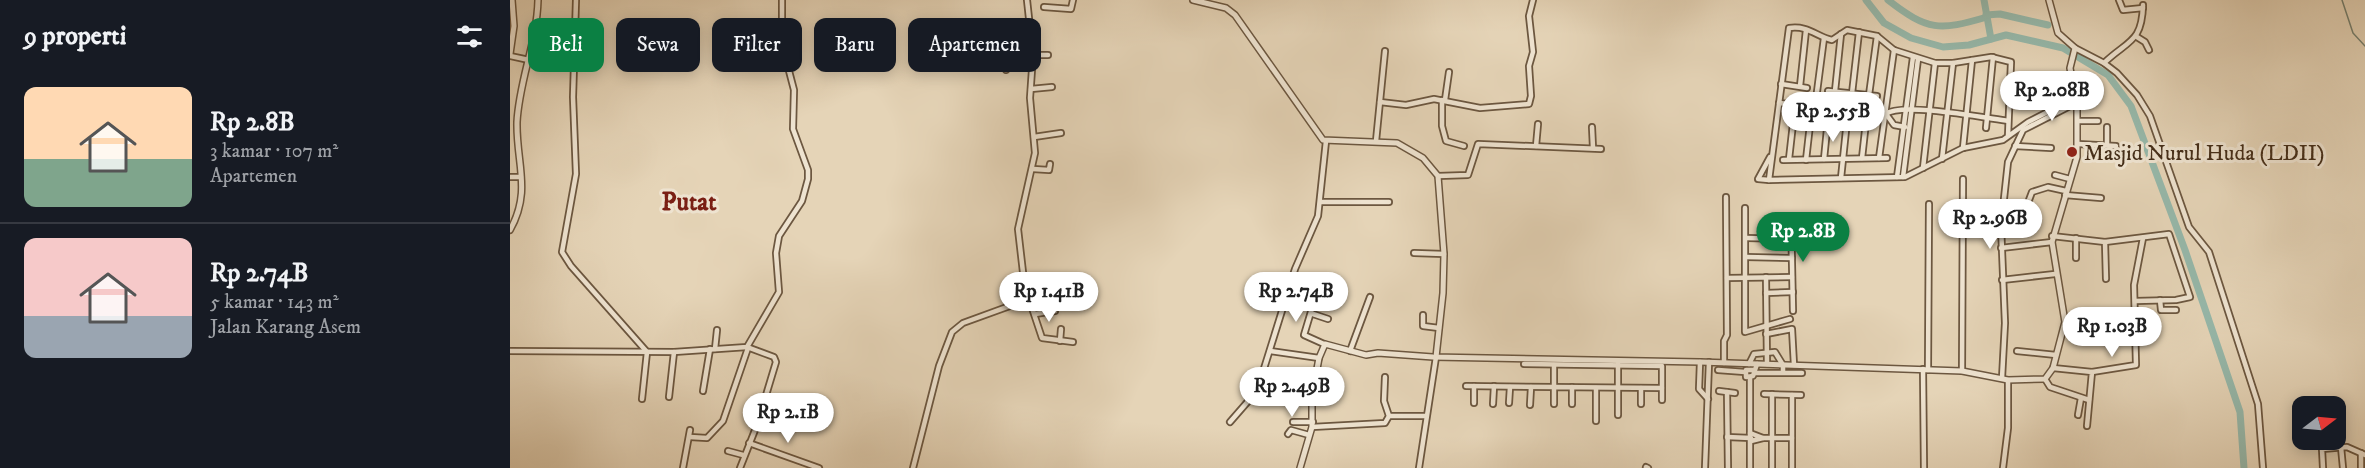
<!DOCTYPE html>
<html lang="id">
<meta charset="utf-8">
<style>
:root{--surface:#171b24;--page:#242831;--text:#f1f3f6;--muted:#9ea1a6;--line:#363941;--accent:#0b8043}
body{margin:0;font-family:"IM FELL DW Pica",serif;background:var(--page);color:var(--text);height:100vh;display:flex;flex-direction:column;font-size:22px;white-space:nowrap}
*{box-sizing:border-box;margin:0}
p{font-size:20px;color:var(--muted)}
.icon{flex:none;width:33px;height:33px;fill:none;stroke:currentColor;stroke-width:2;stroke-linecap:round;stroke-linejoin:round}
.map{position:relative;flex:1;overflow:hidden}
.panel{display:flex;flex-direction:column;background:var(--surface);width:510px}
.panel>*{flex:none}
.hud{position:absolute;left:18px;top:18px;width:570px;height:54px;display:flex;gap:12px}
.needle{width:39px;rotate:74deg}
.controls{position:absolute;left:1782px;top:396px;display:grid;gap:12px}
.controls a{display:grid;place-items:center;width:54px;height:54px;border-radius:12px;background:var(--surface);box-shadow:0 3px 15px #0003;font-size:30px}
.price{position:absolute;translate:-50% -51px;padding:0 14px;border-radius:21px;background:#fff;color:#222;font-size:20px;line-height:39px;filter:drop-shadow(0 2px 3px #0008)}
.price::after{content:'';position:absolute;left:50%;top:36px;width:18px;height:14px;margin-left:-9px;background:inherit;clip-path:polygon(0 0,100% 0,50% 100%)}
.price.selected{background:var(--accent);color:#fff}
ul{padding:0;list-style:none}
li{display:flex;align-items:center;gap:18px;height:150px;padding:0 24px}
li+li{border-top:2px solid var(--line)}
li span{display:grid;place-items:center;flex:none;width:168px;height:120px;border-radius:12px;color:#555}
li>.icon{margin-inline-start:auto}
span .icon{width:72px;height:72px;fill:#fffc;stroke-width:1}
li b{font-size:26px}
h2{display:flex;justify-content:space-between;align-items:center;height:72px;padding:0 24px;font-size:26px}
.pill{padding:0 21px;border-radius:12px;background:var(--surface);box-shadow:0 3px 15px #0003;font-size:21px;line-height:54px}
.pill.selected{background:var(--accent);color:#fff}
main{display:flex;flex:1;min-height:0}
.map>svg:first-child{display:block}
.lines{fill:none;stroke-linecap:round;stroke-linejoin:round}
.stream{stroke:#758070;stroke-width:1.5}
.river{stroke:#96b8aa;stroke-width:7}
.minor-casing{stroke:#6c5740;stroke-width:8}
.tertiary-casing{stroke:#6c5740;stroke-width:8}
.minor{stroke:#eee3d0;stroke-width:4.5}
.tertiary{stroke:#eee3d0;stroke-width:5}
.poi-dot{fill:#8f2418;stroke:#eee3d0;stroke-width:2}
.labels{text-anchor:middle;stroke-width:6;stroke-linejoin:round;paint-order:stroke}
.poi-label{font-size:22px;fill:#442d18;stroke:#eee3d0;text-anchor:start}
.quarter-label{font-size:26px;font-weight:bold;fill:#7a1f14;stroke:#eee3d0}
</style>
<main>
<section class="panel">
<h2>9 properti<svg class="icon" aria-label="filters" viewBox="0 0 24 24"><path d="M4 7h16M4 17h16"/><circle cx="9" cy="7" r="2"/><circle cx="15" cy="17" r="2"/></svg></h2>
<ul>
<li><span style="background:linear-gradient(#ffd9b3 60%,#7fa58c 0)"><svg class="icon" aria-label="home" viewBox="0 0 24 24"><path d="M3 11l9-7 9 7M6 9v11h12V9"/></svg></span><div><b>Rp 2.8B</b><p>3 kamar · 107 m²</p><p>Apartemen</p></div></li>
<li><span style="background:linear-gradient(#f6c9c9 65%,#9aa5b1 0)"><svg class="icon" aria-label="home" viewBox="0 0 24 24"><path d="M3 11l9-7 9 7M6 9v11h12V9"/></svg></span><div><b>Rp 2.74B</b><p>5 kamar · 143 m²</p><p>Jalan Karang Asem</p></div></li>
</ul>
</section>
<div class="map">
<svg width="1855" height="468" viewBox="0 0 1855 468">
<rect width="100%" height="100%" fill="#e5d4b7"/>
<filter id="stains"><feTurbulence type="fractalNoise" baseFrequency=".00333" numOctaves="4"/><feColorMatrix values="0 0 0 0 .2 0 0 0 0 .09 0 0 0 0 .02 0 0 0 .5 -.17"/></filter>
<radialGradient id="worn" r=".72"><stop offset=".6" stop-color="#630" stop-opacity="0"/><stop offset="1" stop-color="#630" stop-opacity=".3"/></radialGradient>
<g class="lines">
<polyline class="stream" points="1832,0 1843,33 1855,46"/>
<g class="river">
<polyline points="1356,0 1374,23 1401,38 1433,47 1459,45 1496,35 1553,48 1598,75 1621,106 1675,250 1730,412 1734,468"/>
<path d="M1378,0C1418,31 1429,31 1477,17"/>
<polyline points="1474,0 1481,39"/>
<polyline points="1476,15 1490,14 1538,25"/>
</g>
<g class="minor-casing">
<g id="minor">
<polyline points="66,0 63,97 66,174 52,252 61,266 137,352 132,399"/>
<polyline points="1609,0 1613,10 1633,8"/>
<polyline points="534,7 561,9 563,0"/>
<polyline points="1627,37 1635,42 1639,50"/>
<polyline points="1565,48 1594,63 1607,73 1627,95 1640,116 1679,227 1699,252 1748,404 1753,468"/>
<polyline points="523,55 538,55"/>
<polyline points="0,56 19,60"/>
<path d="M1594,63C1618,40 1632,43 1633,5"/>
<polyline points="496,70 493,49 523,52"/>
<polyline points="1271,84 1297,88"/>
<polyline points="1290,86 1296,30"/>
<polyline points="521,89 542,87"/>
<polyline points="1318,91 1367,96"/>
<polyline points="1325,91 1331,34"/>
<polyline points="1359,95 1367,36"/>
<polyline points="932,100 932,126 936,141 954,146"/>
<polyline points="935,100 939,72"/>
<polyline points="870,102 896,105 924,99 970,108 1019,104 1021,96 1019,66 1023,52 1019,16 1023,0"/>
<path d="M1269,103L1376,114C1391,102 1475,118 1498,121"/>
<polyline points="1305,107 1314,38"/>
<polyline points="1340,111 1349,32"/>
<polyline points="1376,114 1384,125 1395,127"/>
<polyline points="1568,121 1588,121"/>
<polyline points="1082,127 1083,148"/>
<polyline points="1476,128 1483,57"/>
<path d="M1498,136L1501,62L1481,57L1443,63H1425L1384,50L1367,36L1337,30L1322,40C1307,37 1298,25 1279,28L1259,180L1395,177L1453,148L1493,140L1518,122L1565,98"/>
<polyline points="524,137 551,133"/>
<polyline points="866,141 875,51"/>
<polyline points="1568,144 1606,146"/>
<polyline points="1597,144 1597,127"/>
<polyline points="1026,146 1028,124"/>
<polyline points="1505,146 1541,148"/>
<polyline points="1453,148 1462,60"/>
<polyline points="1352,158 1357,113"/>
<polyline points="1369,158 1384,50"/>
<polyline points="1279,159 1285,106"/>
<polyline points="1314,159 1319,109"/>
<polyline points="1432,159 1443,63"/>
<polyline points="1273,160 1377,158"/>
<polyline points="1296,160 1302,107"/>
<polyline points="1413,168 1425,63"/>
<polyline points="523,169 539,170 540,164"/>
<polyline points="1545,175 1560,179"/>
<polyline points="928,176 958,175 968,144 1091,149"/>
<polyline points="0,177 11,177"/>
<polyline points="1387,177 1403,57"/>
<polyline points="1393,177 1408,59"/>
<polyline points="1331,178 1338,111"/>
<polyline points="1259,180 1248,179 1260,157"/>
<polyline points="1555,195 1591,198"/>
<polyline points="1519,200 1522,192 1538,187 1556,191"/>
<polyline points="811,202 879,202"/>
<polyline points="1235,208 1235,332 1280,319"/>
<polyline points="1281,217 1283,311"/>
<polyline points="1542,236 1595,242 1659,234 1680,297 1666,300 1625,301"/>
<polyline points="1236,238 1282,239"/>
<polyline points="1595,242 1596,279"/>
<polyline points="1491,248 1542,242"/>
<polyline points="904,253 934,254"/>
<polyline points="1236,257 1282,258"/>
<polyline points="1566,258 1566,238"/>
<polyline points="1256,277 1257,364"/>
<polyline points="1217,278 1282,277"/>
<polyline points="1492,280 1545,274"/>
<polyline points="1256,293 1283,292"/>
<polyline points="806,295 794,335 814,344"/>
<polyline points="519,299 532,338 563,342"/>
<polyline points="1650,300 1651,310 1666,310"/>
<polyline points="525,314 545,311"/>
<polyline points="803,314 818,319"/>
<polyline points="913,315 913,326 929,328"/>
<polyline points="1256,334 1282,329 1284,365"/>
<polyline points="550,341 551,329"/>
<polyline points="205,349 207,330"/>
<polyline points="0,351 164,352 237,347 269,292 266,253 269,236 292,201 298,179 298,170 283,129 284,90 272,44 272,0"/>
<polyline points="760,351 809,358"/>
<polyline points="840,351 860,297"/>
<polyline points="1507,351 1546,355"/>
<polyline points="1190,362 1189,389 1198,399"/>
<polyline points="1214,363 1214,341 1217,335 1216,197"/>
<polyline points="1014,364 1152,366 1152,400"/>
<polyline points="1108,364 1108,415"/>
<polyline points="1239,364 1244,354 1265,352 1273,365 1273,372"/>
<polyline points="1543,368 1582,372 1577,426"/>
<polyline points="1413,369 1414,468"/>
<polyline points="1208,370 1235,372"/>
<polyline points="1243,370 1236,370 1236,377 1243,376 1247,364"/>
<polyline points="1418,370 1419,204"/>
<polyline points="1452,371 1453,179"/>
<polyline points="1582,372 1626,365 1624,285 1633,238"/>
<polyline points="1244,373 1292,373"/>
<polyline points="1240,378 1240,468"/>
<polyline points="1492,378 1495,323 1491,226 1498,162 1513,130 1566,103"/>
<polyline points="1535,379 1540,387 1579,400"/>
<polyline points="956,386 1044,387 1044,365"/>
<polyline points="1086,388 1086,421"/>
<polyline points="1131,388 1131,404"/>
<polyline points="193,391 200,349"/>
<polyline points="747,391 802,396"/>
<polyline points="1209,391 1225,393"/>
<polyline points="1217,392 1218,468"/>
<polyline points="1254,394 1291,395"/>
<polyline points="159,397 164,352"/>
<polyline points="964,403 964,386"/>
<polyline points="999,403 1000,387"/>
<polyline points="983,404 984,386"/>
<polyline points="1044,404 1044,387 1152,388"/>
<polyline points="1062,404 1062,387"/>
<polyline points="1020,405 1021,387"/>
<polyline points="1568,415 1571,398"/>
<polyline points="879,416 916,416"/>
<polyline points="720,422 747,391 785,269 808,216 816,141"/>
<polyline points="783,422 803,422"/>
<polyline points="802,427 875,423 879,416 874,401 875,377"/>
<polyline points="1240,433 1253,438 1241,441"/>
<polyline points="778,434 781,430 799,435"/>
<polyline points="180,437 197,438 213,421 238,348"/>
<polyline points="1217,437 1241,438"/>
<polyline points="1253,438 1282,438"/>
<polyline points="239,443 309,468"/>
<polyline points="1831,447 1833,468"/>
<polyline points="218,451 233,455"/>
<polyline points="1851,453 1851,468"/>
<polyline points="1136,467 1138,468"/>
<polyline points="173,468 180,430"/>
<polyline points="230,468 247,425 266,362 264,357 237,347"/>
<polyline points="403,468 429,366 442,332 453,323 519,299 514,281 508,229 525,153 520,98 523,55 517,0"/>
<polyline points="909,468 926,357"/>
<polyline points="1195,468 1199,362"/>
<polyline points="1262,468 1262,394"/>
<polyline points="1282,468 1282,395"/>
<polyline points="1493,468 1498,428 1498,380"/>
<polyline points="1813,468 1812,449 1837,447 1855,455"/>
</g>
</g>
<g class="tertiary-casing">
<g id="tertiary">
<polyline points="683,0 716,8 725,15 813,140 887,143 913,158 928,176 934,254 933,293 926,357"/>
<polyline points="0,54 4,26 2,0"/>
<path d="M0,230C22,191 6,163 7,122C9,81 27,42 28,0"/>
<polyline points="790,468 802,427 802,396 809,358 815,344 856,355 868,353 923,357 1190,362 1452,371 1498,380 1535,379 1543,368 1555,322 1542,242 1567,157 1567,109 1560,68 1565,48 1548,33 1539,0"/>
</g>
</g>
<use href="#minor" class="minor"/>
<use href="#tertiary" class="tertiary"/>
</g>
<circle class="poi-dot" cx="1562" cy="152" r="6"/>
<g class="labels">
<g class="poi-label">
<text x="1574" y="160">Masjid Nurul Huda (LDII)</text>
</g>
<g class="quarter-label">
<text x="179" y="210">Putat</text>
</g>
</g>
<rect width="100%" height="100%" filter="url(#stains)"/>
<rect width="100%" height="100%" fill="url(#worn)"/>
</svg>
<div class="controls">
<a><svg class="needle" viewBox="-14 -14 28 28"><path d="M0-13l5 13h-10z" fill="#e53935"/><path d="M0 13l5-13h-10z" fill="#9ea1a6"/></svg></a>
</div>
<b class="price" style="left:1542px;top:122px">Rp 2.08B</b>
<b class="price" style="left:1323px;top:143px">Rp 2.55B</b>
<b class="price" style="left:1480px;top:250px">Rp 2.96B</b>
<b class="price selected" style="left:1293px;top:263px">Rp 2.8B</b>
<b class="price" style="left:539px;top:323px">Rp 1.41B</b>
<b class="price" style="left:786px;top:323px">Rp 2.74B</b>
<b class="price" style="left:1602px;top:358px">Rp 1.03B</b>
<b class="price" style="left:782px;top:418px">Rp 2.49B</b>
<b class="price" style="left:278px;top:444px">Rp 2.1B</b>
<div class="hud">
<a class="pill selected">Beli</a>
<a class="pill">Sewa</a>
<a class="pill">Filter</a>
<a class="pill">Baru</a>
<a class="pill">Apartemen</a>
</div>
</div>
</main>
